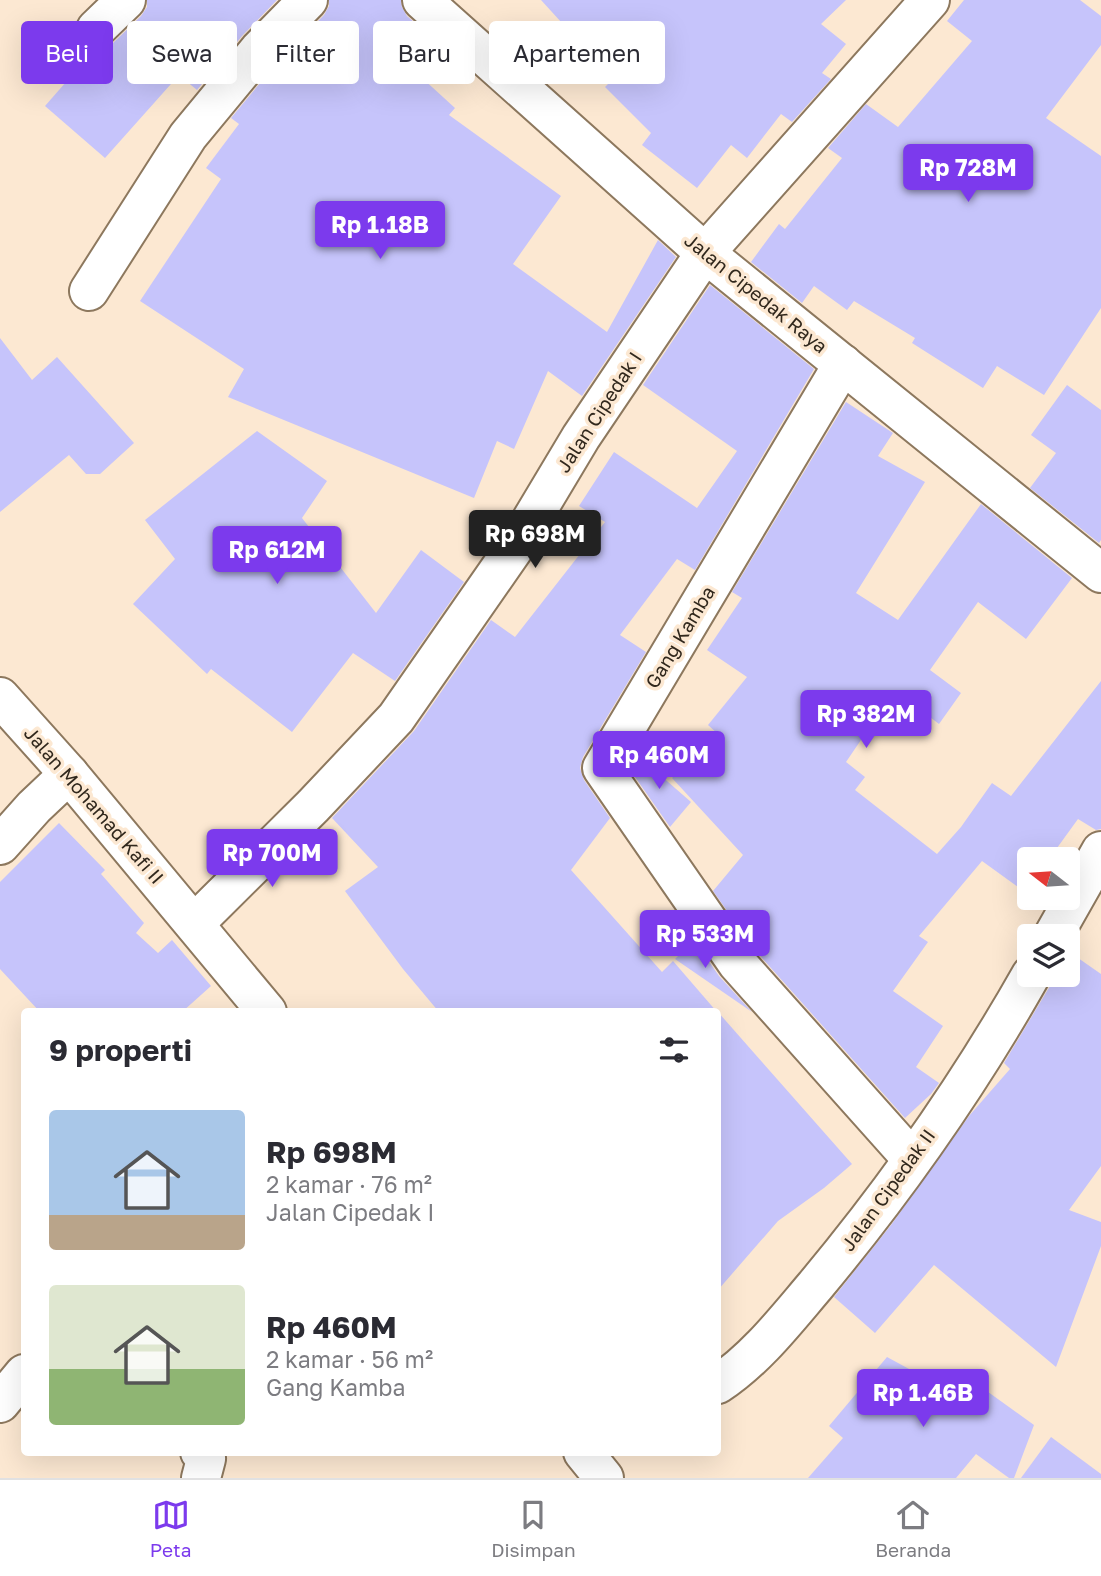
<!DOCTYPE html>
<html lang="id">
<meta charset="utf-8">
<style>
:root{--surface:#fff;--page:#f2f2f3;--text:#2b2b33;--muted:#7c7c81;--line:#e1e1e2;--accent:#7c3aed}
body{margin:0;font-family:"Golos Text",sans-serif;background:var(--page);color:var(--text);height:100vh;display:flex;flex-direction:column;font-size:26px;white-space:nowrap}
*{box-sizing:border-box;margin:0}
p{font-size:23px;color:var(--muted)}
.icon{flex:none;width:38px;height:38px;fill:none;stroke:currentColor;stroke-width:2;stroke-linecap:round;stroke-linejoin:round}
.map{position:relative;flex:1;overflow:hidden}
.side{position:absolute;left:21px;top:1008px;width:700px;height:448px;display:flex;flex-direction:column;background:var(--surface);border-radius:7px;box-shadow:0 7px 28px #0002}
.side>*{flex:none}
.banner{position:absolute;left:21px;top:21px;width:700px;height:63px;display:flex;gap:14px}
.needle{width:46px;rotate:287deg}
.buttons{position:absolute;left:1017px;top:847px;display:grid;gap:14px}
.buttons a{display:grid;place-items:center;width:63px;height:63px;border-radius:7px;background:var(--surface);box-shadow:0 7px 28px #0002;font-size:35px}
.price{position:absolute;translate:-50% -60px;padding:0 16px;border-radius:7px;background:var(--accent);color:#fff;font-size:23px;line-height:46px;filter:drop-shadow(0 2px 4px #0008)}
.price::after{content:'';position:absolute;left:50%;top:42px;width:21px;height:16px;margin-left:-10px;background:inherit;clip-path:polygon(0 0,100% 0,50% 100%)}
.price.on{background:#222;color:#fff}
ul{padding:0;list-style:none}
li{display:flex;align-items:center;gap:21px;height:175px;padding:0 28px}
li span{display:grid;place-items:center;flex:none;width:196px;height:140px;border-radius:7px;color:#555}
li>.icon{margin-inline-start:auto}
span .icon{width:84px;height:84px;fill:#fffc;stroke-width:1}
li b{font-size:30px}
h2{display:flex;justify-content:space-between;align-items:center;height:84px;padding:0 28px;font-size:30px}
.pill{padding:0 24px;border-radius:7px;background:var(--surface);box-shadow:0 7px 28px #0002;font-size:24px;line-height:63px}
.pill.on{background:var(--accent);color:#fff}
.tab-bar{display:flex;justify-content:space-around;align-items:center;height:98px;border-top:2px solid var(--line);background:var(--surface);font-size:19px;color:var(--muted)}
.tab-bar a{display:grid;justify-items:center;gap:4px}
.tab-bar .on{color:var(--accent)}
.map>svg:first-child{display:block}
.building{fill:#c6c4fb}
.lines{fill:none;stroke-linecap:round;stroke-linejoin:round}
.minor-casing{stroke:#8d785e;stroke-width:42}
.secondary-casing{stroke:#8d785e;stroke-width:42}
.minor{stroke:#fff;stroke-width:38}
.secondary{stroke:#fff;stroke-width:38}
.labels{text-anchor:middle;stroke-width:7;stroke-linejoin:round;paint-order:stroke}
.street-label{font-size:19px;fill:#31281d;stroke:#fce8d2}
</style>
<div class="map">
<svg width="1101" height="1478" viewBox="0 0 1101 1478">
<rect width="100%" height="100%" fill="#fce8d2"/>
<g class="building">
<polygon points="147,0 277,0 242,36 197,90 179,75 105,158 45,106 94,50 102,50 111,45 141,16 147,7"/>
<polygon points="329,0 401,0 402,7 407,16 429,35 409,66 455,108 449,115 561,196 513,264 607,332 658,240 676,257 582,396 548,371 514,449 497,441 474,498 228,397 244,369 140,301 221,179 206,168 239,124 231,118 275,65 324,15 329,6"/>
<polygon points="541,0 846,0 821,24 846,44 822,73 831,79 792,122 781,114 747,158 731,145 697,188 642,145 651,133 605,87 613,79"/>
<polygon points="964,0 1080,0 1101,16 1101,45 1046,118 1101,156 1101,308 1044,395 997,366 983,388 912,343 915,338 854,301 847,310 814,286 802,303 751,262 779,224 785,229 842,158 828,148 866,104 898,127 972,41 947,21"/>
<polygon points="710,285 814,369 695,570 677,559 620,635 646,652 583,757 580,768 584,780 610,818 571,870 662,972 673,961 717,1012 439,1012 403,969 345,891 378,867 332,818 414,731 491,620 515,637 605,522 579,506 614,452 697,508 737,451 643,385"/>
<polygon points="0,338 32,380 57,357 134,443 100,474 86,474 69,455 0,512"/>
<polygon points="1067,385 1101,410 1101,540 1099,543 1030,488 1056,453 1031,435"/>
<polygon points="846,402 893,433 878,456 925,482 856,593 898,620 981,504 1072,578 1026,639 978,602 930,670 961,693 939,724 895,690 846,762 865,777 855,790 937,854 961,827 992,783 1011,796 1101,681 1101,829 1096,830 1078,819 1049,859 1029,859 1029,895 982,861 919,936 928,942 893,991 943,1026 916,1067 939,1083 931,1094 905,1118 754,949 713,891 743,855 672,778 718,734 708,725 747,677 707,650 742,598 732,592"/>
<polygon points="257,431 327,481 302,518 376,613 421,550 464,582 395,681 353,653 292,732 211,669 207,674 133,604 175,559 145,520"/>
<polygon points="636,754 691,802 670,827 628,767"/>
<polygon points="59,823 105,870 101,874 144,923 136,933 158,953 172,940 211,986 182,1012 40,1012 0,969 0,882"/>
<polygon points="694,940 719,976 752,1012 675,959"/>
<polygon points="1068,951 1101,974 1101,1166 1069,1210 1101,1222 1101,1246 1056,1367 934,1265 875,1333 834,1297 891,1225 969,1116 1010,1069 1004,1063 1050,986 1053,975 1068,975"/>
<polygon points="718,1012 852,1164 824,1188 778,1221 718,1290"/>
<polygon points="887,1357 946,1389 959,1371 1034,1425 1014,1478 1009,1478 976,1454 956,1478 808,1478 843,1438 829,1426"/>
<polygon points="1051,1437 1101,1474 1101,1478 1021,1478"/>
</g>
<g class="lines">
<g class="minor-casing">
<g id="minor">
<polyline points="422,0 705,253 1101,573"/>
<polyline points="96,29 126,0"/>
<polyline points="89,291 188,136 259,50 308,0"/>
<polyline points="843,364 602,768 737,963 912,1159"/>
<polyline points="0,845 34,807 69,774"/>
<polyline points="195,923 313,806 396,718 517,544 581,437 705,253 930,0"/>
<polyline points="1053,936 1101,851"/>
<path d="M718,1384C756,1359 786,1320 815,1286C895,1190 970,1083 1031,975"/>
<polyline points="0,1403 24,1374"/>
<polyline points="200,1452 206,1459 201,1478"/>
</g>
</g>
<g class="secondary-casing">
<g id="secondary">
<polyline points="0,697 69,774 267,1012"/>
<polyline points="583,1452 604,1478"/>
</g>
</g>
<use href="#minor" class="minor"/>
<use href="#secondary" class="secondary"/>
</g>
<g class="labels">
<g class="street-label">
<text transform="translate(756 293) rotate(39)" y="7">Jalan Cipedak Raya</text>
<text transform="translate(599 412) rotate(-57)" y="7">Jalan Cipedak I</text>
<text transform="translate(680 637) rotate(-59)" y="7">Gang Kamba</text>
<text transform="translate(94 805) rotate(49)" y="7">Jalan Mohamad Kafi II</text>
<text transform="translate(888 1190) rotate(-54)" y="7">Jalan Cipedak II</text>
</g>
</g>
</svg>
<div class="buttons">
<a><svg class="needle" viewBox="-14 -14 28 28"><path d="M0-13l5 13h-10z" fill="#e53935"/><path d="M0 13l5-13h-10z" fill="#7c7c81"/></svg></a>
<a><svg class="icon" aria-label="layers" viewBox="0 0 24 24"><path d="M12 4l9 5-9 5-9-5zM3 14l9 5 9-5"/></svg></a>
</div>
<b class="price" style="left:968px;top:204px">Rp 728M</b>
<b class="price" style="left:380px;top:261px">Rp 1.18B</b>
<b class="price on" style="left:535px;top:570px">Rp 698M</b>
<b class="price" style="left:277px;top:586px">Rp 612M</b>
<b class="price" style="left:866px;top:750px">Rp 382M</b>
<b class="price" style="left:659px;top:791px">Rp 460M</b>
<b class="price" style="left:272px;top:889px">Rp 700M</b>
<b class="price" style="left:705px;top:970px">Rp 533M</b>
<b class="price" style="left:923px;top:1429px">Rp 1.46B</b>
<div class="banner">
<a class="pill on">Beli</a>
<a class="pill">Sewa</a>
<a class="pill">Filter</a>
<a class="pill">Baru</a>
<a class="pill">Apartemen</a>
</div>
<section class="side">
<h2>9 properti<svg class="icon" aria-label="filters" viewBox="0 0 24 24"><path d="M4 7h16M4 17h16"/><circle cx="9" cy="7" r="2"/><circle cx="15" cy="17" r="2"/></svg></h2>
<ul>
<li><span style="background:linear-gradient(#a9c7e8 75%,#b9a48a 0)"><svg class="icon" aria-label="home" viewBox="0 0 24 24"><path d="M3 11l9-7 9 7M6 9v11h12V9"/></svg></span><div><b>Rp 698M</b><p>2 kamar · 76 m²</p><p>Jalan Cipedak I</p></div></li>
<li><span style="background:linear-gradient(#dfe7d0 60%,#8fb573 0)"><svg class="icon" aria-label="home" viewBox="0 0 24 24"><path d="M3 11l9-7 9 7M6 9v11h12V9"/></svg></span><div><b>Rp 460M</b><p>2 kamar · 56 m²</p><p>Gang Kamba</p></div></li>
</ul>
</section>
</div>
<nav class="tab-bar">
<a class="on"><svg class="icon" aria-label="map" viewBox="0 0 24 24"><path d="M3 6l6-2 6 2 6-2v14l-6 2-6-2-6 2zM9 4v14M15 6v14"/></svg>Peta</a>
<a><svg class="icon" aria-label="saved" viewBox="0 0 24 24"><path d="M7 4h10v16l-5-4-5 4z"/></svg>Disimpan</a>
<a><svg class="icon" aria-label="home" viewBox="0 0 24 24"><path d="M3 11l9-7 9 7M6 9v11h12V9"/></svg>Beranda</a>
</nav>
